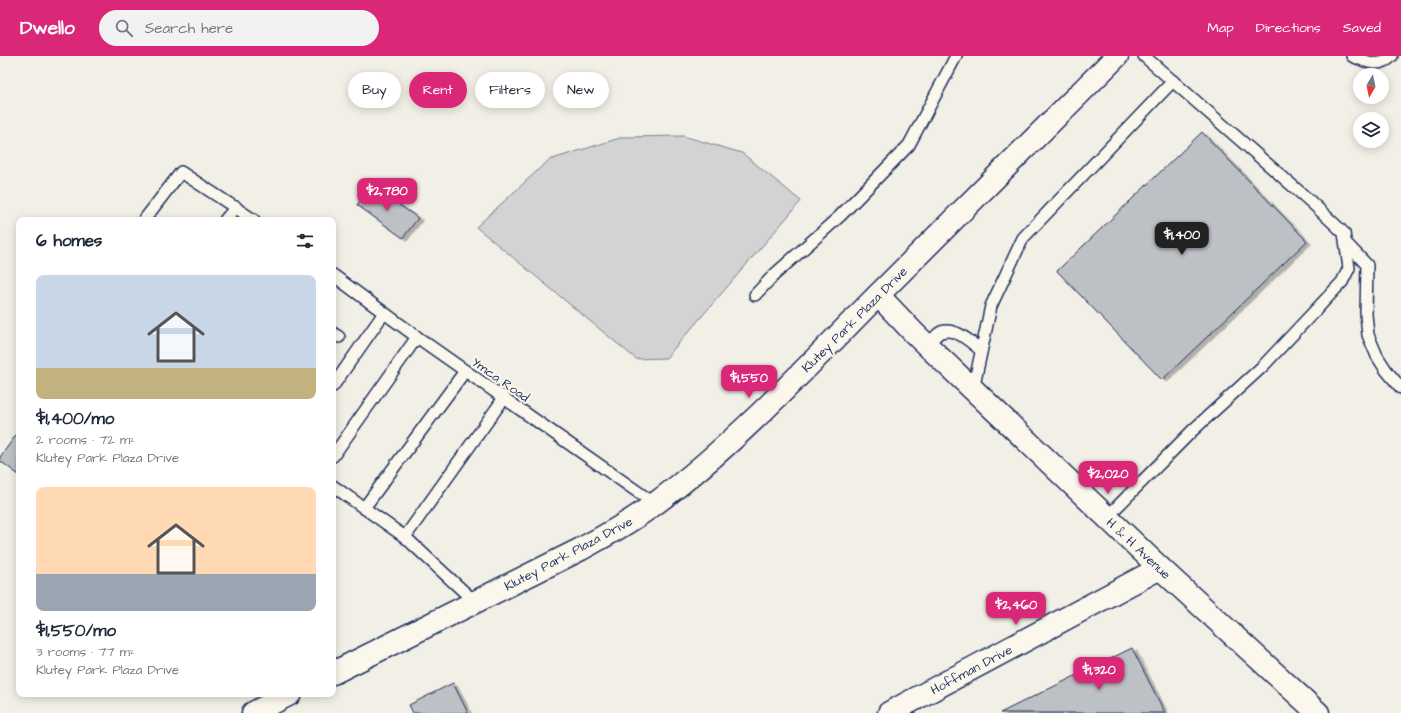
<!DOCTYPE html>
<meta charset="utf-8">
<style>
:root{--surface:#fff;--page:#f2f2f3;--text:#1f2937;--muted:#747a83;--accent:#db2777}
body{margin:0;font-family:"Architects Daughter",sans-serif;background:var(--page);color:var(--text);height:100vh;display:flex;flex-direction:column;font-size:15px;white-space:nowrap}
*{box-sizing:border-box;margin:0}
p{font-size:13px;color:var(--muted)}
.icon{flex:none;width:22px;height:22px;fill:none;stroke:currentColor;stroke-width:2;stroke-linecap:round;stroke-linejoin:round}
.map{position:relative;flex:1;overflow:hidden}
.sheet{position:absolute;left:16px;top:161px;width:320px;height:480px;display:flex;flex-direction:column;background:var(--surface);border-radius:8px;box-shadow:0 2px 10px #0003}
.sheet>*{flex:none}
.top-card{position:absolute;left:348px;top:16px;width:380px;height:36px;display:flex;gap:8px}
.needle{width:26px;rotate:189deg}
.controls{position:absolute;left:1353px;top:12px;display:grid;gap:8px}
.controls a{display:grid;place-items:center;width:36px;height:36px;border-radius:50%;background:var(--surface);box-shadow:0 2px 10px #0003;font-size:20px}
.price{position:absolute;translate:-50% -34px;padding:0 9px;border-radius:8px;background:var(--accent);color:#fff;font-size:13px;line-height:26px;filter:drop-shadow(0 1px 2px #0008)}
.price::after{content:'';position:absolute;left:50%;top:24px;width:12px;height:9px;margin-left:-6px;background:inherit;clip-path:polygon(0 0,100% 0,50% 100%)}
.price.current{background:#222;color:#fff}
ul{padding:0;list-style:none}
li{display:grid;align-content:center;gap:8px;height:212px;padding:0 20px}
li span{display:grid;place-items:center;height:124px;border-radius:8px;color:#555}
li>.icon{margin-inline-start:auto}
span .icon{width:72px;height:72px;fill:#fffc;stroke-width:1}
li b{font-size:17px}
h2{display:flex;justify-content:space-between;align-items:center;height:48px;padding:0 20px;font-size:17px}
.chip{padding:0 14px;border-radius:18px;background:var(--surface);box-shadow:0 2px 10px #0003;font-size:14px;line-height:36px}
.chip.current{background:var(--accent);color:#fff}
header{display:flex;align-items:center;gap:24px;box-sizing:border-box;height:56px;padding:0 20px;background:var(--accent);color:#fff}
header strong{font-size:19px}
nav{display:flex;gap:22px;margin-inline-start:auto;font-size:14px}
.search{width:280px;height:36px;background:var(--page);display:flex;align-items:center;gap:10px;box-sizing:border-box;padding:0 14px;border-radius:22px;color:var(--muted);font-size:15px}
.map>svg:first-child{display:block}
.green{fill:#d2d3d2;stroke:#768198}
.building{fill:#bdc0c4;stroke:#1b2f5e;filter:url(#shadow)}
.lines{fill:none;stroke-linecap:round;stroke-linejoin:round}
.service-casing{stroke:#1b2f5e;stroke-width:14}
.minor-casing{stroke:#1b2f5e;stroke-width:25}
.service{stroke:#fbf7ec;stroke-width:11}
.minor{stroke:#fbf7ec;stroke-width:22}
.labels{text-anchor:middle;stroke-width:4;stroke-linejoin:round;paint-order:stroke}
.street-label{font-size:13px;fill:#1b2f5e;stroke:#fbf7ec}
</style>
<header>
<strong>Dwello</strong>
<div class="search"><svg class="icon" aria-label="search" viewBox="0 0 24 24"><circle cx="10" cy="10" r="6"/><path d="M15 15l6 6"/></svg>Search here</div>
<nav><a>Map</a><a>Directions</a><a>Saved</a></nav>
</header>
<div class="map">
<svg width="1401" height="657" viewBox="0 0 1401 657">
<defs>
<filter id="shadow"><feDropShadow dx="4.5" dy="2.5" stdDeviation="0" flood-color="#0004"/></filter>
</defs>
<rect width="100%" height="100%" fill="#f2efe6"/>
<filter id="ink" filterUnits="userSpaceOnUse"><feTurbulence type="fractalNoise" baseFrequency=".025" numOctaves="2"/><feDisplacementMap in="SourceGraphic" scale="8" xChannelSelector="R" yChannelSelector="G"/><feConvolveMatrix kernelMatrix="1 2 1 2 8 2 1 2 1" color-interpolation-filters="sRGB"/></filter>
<g filter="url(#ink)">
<polygon class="green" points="683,80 742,97 801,145 666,302 636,303 476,171 549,104 623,81"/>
<g class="building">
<polygon points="1202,76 1307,185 1162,324 1057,215"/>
<polygon points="371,129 418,162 403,182 357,149"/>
<polygon points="19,375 19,419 0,405 0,401"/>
<polygon points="1132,592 1165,657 1000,657"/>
<polygon points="453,627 468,657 413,657 409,649"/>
</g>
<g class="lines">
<g class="service-casing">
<g id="service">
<path d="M1352,0C1366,6 1380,12 1392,0"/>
<polyline points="144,164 181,116 254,164"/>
<polyline points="225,164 236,151"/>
<polyline points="1346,187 1367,209 1366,258 1368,279 1377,300 1386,314 1401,332"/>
<polyline points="333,219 417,281 655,448"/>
<polyline points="755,239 774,219 840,160 909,89 956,0"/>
<polyline points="333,277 339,281"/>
<path d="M927,290C931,286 936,278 941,276C956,271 970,286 981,294"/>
<polyline points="333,330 384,257"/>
<polyline points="973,334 991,250 1023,182 1173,25"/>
<polyline points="333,400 417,281"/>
<polyline points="333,430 405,481"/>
<polyline points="364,452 465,315"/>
<polyline points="1107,461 1192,375 1263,310 1342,226 1349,212 1344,177 1311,146 1144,0"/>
<polyline points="475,546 405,481 504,342"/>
</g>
</g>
<g class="minor-casing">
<g id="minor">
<polyline points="878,239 915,278 1160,512 1318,657"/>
<path d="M333,617L581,493C607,479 632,465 656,447C734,389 802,316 870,247C952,164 1035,82 1117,0"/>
<polyline points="253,657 290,638"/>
<polyline points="889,657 1160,512"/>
</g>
</g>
<use href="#service" class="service"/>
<use href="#minor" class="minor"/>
</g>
</g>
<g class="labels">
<g class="street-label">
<text transform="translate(854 263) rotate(-45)" y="5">Klutey Park Plaza Drive</text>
<text transform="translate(501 323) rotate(35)" y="5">Ymca Road</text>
<text transform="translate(1139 492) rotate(43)" y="5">H &amp; H Avenue</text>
<text transform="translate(568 497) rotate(-28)" y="5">Klutey Park Plaza Drive</text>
<text transform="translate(971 613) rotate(-28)" y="5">Hoffman Drive</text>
</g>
</g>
</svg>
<div class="controls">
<a><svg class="needle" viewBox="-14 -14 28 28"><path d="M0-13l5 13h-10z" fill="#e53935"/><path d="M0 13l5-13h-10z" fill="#747a83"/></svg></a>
<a><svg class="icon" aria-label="layers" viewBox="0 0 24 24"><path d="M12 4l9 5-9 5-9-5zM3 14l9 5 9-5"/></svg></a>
</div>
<b class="price" style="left:387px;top:156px">$2,780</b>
<b class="price current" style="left:1182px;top:200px">$1,400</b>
<b class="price" style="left:749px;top:343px">$1,550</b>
<b class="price" style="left:1108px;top:439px">$2,020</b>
<b class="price" style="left:1016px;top:570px">$2,460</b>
<b class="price" style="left:1099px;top:635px">$1,320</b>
<div class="top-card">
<a class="chip">Buy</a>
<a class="chip current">Rent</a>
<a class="chip">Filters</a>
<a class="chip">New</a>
</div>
<section class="sheet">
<h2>6 homes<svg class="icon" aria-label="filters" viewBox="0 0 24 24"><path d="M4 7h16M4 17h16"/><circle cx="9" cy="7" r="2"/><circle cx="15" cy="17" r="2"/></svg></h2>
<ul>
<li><span style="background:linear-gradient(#c9d6e8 75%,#c2b280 0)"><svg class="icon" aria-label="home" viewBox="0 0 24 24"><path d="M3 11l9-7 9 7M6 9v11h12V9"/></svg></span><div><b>$1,400/mo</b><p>2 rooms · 72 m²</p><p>Klutey Park Plaza Drive</p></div></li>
<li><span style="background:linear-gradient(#ffd9b3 70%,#9aa5b1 0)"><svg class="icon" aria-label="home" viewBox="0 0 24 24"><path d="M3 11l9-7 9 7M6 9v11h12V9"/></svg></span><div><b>$1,550/mo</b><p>3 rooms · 77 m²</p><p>Klutey Park Plaza Drive</p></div></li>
</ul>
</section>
</div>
